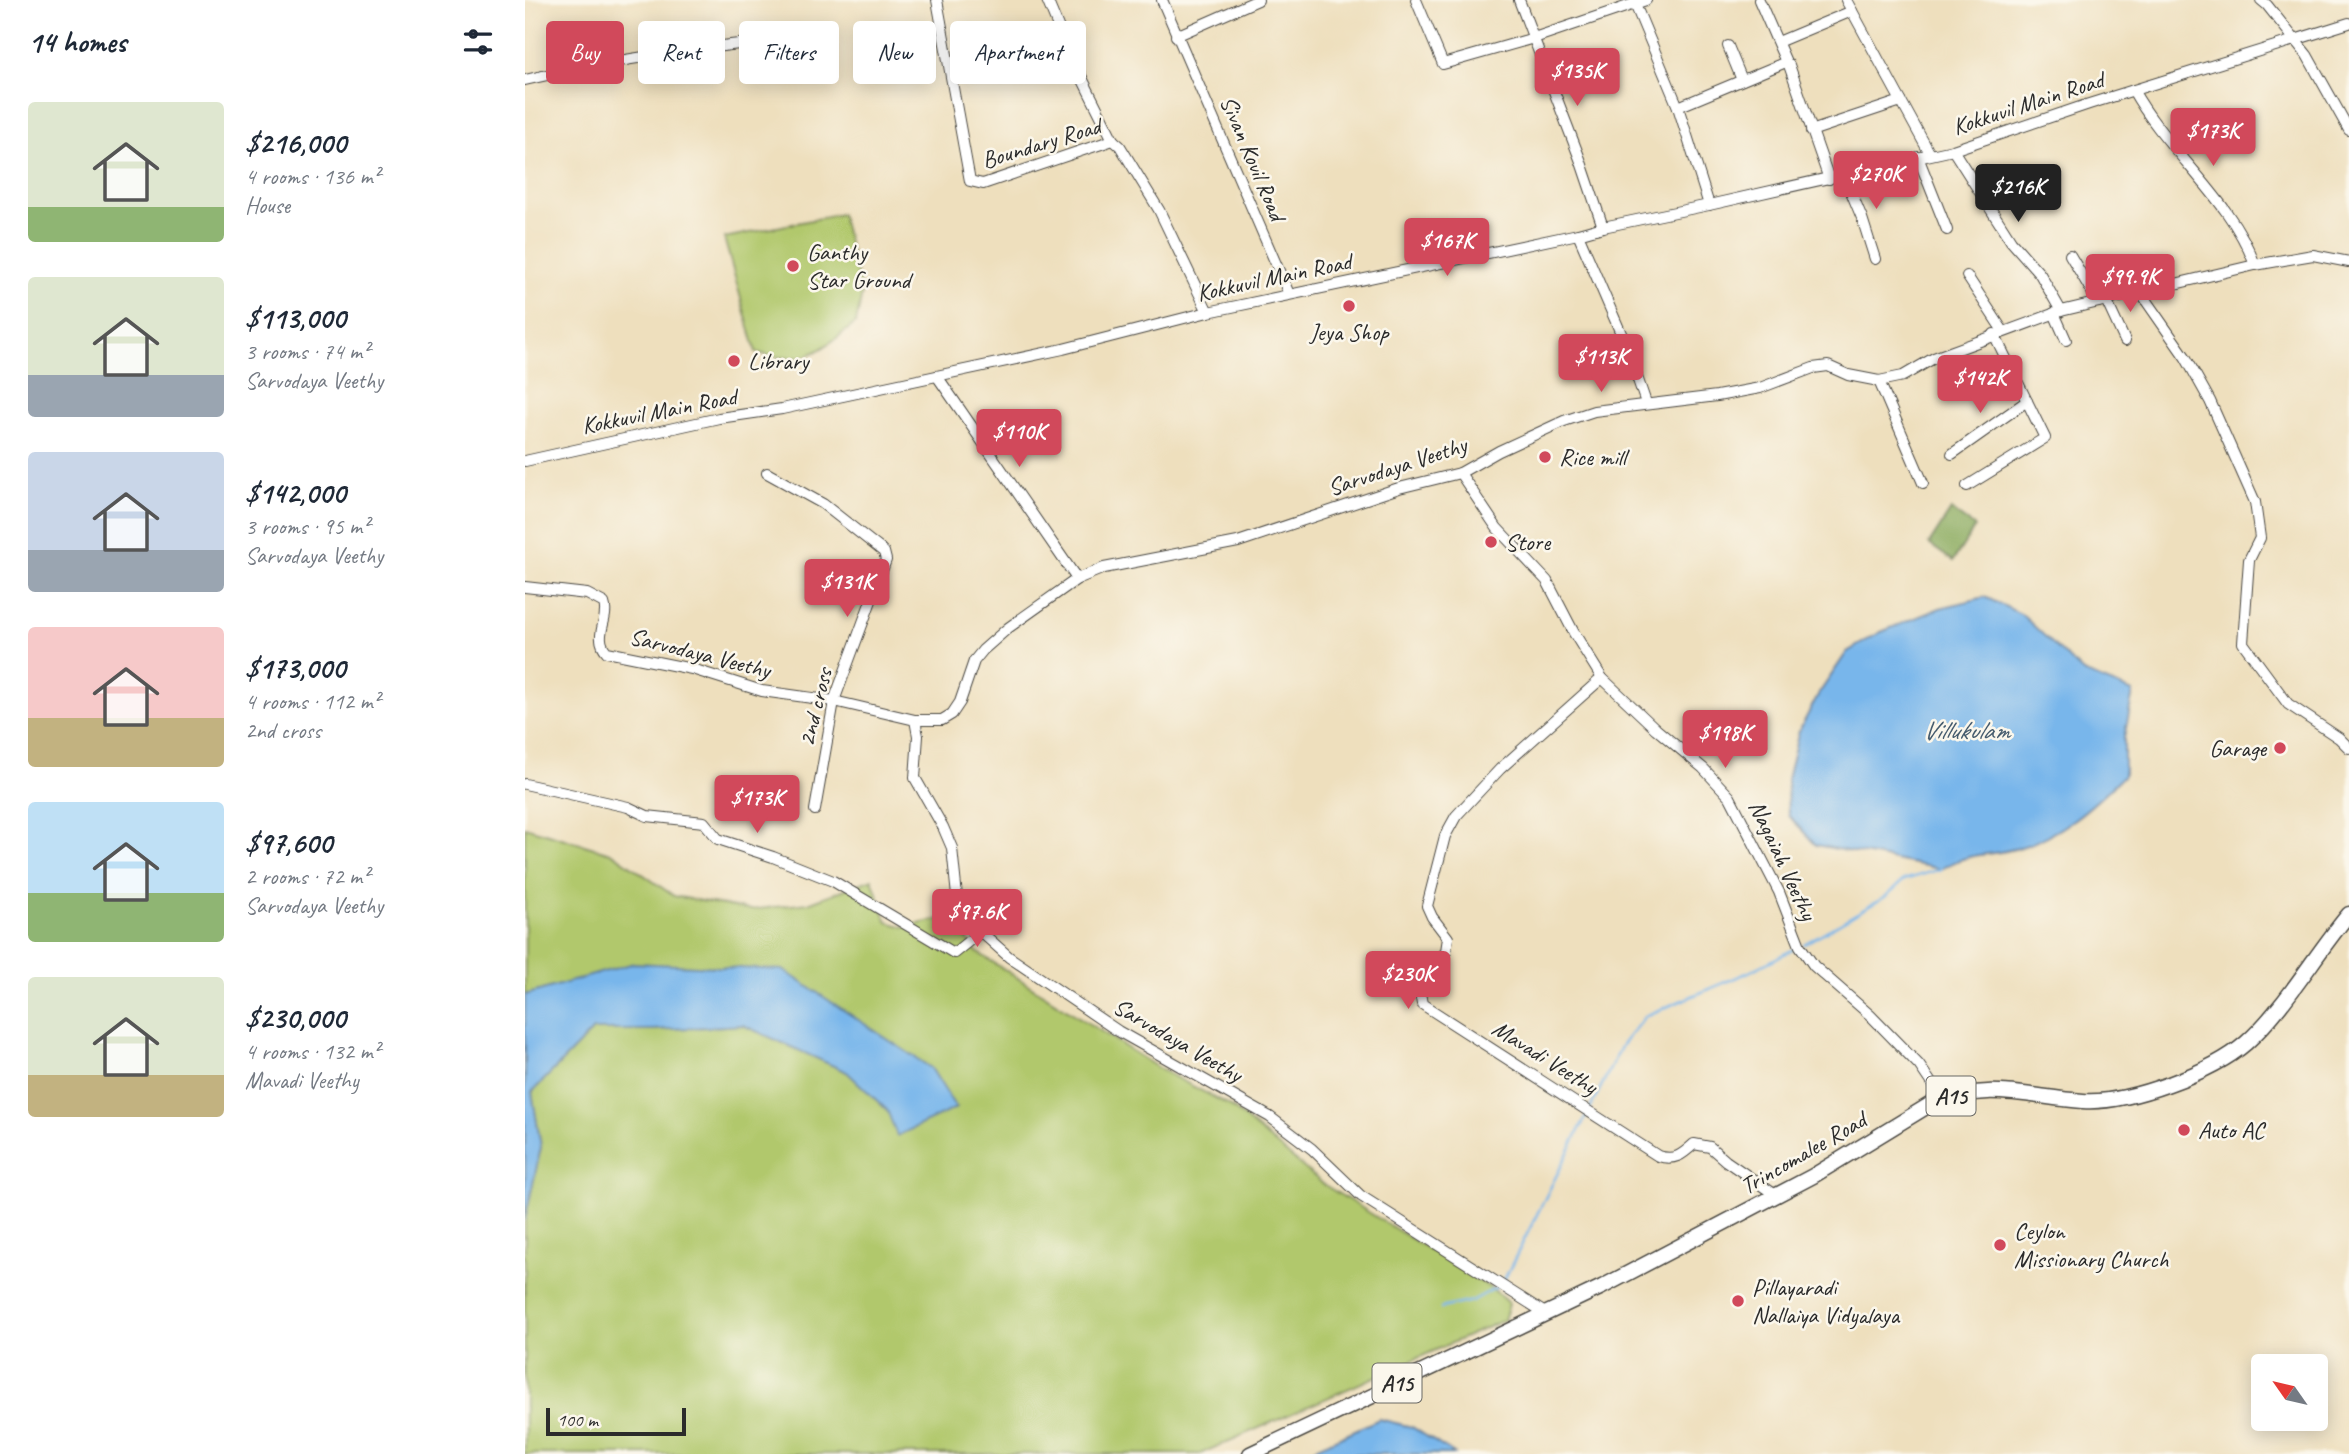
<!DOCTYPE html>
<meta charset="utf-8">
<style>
:root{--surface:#fff;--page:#f6f6f7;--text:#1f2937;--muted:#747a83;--accent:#d1495b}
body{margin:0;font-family:Caveat,sans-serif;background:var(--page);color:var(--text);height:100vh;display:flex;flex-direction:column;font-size:26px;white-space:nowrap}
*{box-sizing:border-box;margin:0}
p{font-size:23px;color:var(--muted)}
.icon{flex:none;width:38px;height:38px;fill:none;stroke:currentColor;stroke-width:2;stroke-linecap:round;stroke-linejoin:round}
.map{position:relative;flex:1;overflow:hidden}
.sheet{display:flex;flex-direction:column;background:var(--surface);width:525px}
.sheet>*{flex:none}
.top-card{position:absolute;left:21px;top:21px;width:665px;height:63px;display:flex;gap:14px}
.needle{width:46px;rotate:304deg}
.fabs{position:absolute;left:1726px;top:1354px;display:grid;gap:14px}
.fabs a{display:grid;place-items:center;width:77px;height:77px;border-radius:7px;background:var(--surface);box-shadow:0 4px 18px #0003;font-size:35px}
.scale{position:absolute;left:21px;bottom:18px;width:140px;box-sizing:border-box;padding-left:7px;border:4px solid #2b2b2b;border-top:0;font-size:19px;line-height:24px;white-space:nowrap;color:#2b2b2b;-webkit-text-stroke:5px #fbf7ec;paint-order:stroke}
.price{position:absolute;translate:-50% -60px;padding:0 16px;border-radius:7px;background:var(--accent);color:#fff;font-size:23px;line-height:46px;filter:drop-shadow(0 2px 4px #0008)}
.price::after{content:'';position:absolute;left:50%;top:42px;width:21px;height:16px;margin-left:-10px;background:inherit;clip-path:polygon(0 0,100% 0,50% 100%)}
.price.active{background:#222;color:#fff}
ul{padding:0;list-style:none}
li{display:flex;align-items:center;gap:21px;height:175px;padding:0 28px}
li span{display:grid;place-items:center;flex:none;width:196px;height:140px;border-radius:7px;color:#555}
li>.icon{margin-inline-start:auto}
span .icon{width:84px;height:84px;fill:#fffc;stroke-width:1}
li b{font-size:30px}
h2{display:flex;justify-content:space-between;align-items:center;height:84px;padding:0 28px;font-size:30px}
.chip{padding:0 24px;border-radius:7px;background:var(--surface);box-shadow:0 4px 18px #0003;font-size:24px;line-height:63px}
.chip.active{background:var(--accent);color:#fff}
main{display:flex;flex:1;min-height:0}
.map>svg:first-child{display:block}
.green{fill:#b1c86c;stroke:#6e7a4c;stroke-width:2}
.forest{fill:#8cac60;stroke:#5c6c46;stroke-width:2}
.water{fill:#78b6eb;stroke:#52708b;stroke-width:2}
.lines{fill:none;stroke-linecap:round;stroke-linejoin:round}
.stream{stroke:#78b6eb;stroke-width:2.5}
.minor-casing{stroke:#484641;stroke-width:12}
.highway-casing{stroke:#484641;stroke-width:17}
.minor{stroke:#fff;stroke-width:10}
.highway{stroke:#fff;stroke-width:14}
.poi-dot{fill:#d1495b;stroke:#fbf7ec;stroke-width:2.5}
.labels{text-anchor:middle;stroke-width:5;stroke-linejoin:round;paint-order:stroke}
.shield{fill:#fbf7ec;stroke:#696865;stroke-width:2}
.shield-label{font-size:23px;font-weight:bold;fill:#2b2b2b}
.street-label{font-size:24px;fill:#2b2b2b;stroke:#fbf7ec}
.poi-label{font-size:24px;fill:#2b2b2b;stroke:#fbf7ec;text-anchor:start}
.water-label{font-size:26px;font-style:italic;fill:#465c6e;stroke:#fbf7ec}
</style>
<main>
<section class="sheet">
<h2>14 homes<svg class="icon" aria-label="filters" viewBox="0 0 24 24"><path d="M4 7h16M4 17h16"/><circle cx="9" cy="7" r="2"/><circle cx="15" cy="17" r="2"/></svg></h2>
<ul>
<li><span style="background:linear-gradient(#dfe7d0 75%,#8fb573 0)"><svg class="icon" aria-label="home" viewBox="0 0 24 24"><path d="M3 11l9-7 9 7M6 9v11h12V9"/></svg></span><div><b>$216,000</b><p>4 rooms · 136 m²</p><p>House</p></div></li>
<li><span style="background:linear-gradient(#dfe7d0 70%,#9aa5b1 0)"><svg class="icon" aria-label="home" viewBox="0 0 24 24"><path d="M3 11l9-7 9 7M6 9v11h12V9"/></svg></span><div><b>$113,000</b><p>3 rooms · 74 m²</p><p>Sarvodaya Veethy</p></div></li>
<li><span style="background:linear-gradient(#c9d6e8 70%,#9aa5b1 0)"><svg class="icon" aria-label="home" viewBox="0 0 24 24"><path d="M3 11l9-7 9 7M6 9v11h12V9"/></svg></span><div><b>$142,000</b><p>3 rooms · 95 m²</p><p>Sarvodaya Veethy</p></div></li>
<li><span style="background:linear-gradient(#f6c9c9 65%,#c2b280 0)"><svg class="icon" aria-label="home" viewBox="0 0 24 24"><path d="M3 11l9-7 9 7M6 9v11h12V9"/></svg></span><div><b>$173,000</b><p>4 rooms · 112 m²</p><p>2nd cross</p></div></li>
<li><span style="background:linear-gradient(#bfe0f5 65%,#8fb573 0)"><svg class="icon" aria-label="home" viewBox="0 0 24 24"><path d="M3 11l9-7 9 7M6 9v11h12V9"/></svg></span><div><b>$97,600</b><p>2 rooms · 72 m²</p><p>Sarvodaya Veethy</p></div></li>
<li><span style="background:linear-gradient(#dfe7d0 70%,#c2b280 0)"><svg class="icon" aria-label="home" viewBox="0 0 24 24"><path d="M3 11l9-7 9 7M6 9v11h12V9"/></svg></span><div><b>$230,000</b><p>4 rooms · 132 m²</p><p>Mavadi Veethy</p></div></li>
</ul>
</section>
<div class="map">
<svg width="1824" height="1454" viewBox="0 0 1824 1454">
<rect width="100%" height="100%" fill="#fbf7ec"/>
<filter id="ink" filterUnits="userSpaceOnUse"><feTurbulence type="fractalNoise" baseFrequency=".0143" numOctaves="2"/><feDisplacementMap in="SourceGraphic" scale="14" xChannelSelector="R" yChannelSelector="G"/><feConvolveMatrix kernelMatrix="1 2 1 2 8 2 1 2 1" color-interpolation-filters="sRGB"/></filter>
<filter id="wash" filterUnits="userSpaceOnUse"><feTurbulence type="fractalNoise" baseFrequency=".00686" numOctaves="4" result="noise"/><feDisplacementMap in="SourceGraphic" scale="28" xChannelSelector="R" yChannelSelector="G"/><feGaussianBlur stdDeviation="1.57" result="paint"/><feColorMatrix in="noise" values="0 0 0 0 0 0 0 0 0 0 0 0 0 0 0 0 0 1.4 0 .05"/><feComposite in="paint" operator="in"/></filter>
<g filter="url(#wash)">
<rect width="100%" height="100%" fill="#eedfbd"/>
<g class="green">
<path d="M316,214L337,293L331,323C294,351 280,368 231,352L199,238Z"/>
<polygon points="0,827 89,854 149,896 225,910 283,903 347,879 362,922 380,927 425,917 452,952 638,1071 704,1105 798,1184 969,1290 984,1304 979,1320 675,1454 0,1454 0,1220 16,1147 7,1092 68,1030 128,1030 218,1025 322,1072 362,1110 431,1107 258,970 35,986 0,995"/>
</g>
<polygon class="forest" points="1426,510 1450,527 1428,561 1404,544"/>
<g class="water">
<path d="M1460,597L1496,614L1558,672L1608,692L1599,738V775C1569,805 1535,836 1493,848C1463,857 1445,851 1416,869L1291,845L1263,815L1262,779L1274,731L1293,695L1322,652L1356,632L1415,608Z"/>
<polygon points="109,963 258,970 406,1068 431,1108 372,1136 362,1110 322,1072 218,1025 128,1030 68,1030 7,1092 16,1147 0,1220 0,995"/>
<polygon points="854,1419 887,1427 929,1454 777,1454"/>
</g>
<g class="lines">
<g class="stream">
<polyline points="1279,944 1360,897 1379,880 1416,869"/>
<polyline points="978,1282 1097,1045 1120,1016 1222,973 1273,947"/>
<polyline points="916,1308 947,1301 974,1286"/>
</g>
</g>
</g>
<g filter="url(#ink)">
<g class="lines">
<g class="minor-casing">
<g id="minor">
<polyline points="412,0 445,181 458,184 588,140 595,146 634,210 683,312"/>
<polyline points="522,0 542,48 588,140"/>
<polyline points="637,0 764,294"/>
<polyline points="891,0 918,64 1009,38 1121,0"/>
<polyline points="994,0 1055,159 1078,227"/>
<polyline points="1234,0 1261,62 1264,65 1304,179"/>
<polyline points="1321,0 1405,154"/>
<polyline points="1736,0 1742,5 1782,55 1824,130"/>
<polyline points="1110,4 1153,107 1184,205"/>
<polyline points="651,36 733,0"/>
<polyline points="1253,42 1327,11"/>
<polyline points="1203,46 1217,80"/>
<path d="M0,80C79,61 159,50 240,41"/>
<path d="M1608,90C1643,153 1705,197 1730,265"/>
<polyline points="1153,107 1261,62"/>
<polyline points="1286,131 1376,101"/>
<polyline points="1428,150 1486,241 1515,274 1536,311"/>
<polyline points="1393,157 1422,230"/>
<polyline points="1319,175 1337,218 1350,259"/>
<polyline points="1053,234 1101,345 1121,403"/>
<polyline points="1545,255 1573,302"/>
<polyline points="1442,276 1478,331"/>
<polyline points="1615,292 1661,358 1685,401 1730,502 1735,538 1724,560 1718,643 1763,704 1814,738 1824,748"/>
<polyline points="1581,300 1600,341"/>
<polyline points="1529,313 1541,340"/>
<polyline points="412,376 552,579"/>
<polyline points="1354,381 1398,483"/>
<polyline points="1427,454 1502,401"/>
<polyline points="0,461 194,418 257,409 538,349 683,312 1053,234 1078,227 1184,205 1428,150 1564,104 1824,23"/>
<polyline points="242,473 298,504 359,552 361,560 309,701 290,810"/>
<polyline points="935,473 972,528 1022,581 1049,633 1077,678 1131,729 1178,768 1205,797 1254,892 1275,946 1289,966 1345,1015 1394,1065 1417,1099"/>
<polyline points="1442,486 1520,438 1469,334"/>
<path d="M0,587L62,594L79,603C85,620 67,636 82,652L167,669L237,691L309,701L390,720L393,736L390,778L418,827L427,848L433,906L445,922L484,957L593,1031L745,1117L787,1149L836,1196L1020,1313"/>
<path d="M1077,678L975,769L931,816L920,836L902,906L907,917L923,938L921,951L895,993L897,1004L1133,1156C1150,1161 1157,1155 1169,1144L1185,1147L1201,1161L1252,1196"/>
<polyline points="390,720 417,720 427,714 435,702 449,661 458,650 483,628 552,579 579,568 713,542 874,488 935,473 974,451 1039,421 1069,411 1192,396 1235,388 1288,368 1303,366 1323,375 1354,381 1378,376 1409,358 1536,311 1730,265 1788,255 1824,262"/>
<polyline points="0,784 103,807 122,816 179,822 193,839 248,857 308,881 429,953 455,932"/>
</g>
</g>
<g class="highway-casing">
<path id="highway" d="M725,1454L1077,1287L1288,1176L1406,1104C1461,1081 1502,1097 1558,1101C1603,1104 1688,1072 1721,1043C1761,1007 1790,954 1824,914"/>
</g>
<use href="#minor" class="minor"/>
<use href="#highway" class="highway"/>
</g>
</g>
<g class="poi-dot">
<circle cx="268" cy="266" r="7"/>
<circle cx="824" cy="306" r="7"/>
<circle cx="209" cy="361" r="7"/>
<circle cx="1020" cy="457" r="7"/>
<circle cx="966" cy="542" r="7"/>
<circle cx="1755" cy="748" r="7"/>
<circle cx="1659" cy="1130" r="7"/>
<circle cx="1475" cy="1245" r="7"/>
<circle cx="1213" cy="1301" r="7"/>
</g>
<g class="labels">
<g class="shield">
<rect x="1401.5" y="1076.5" width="49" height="39" rx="5"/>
<rect x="847.5" y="1363.5" width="49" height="39" rx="5"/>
</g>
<g class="shield-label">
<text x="1426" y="1104">A15</text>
<text x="872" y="1391">A15</text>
</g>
<g class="street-label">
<text transform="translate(1503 103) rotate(-18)" y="8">Kokkuvil Main Road</text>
<text transform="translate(516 143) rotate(-17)" y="8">Boundary Road</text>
<text transform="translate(728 158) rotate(67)" y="8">Sivan Kovil Road</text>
<text transform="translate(749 277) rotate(-12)" y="8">Kokkuvil Main Road</text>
<text transform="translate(134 411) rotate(-11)" y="8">Kokkuvil Main Road</text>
<text transform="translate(872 466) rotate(-18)" y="8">Sarvodaya Veethy</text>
<text transform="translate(175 653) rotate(14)" y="8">Sarvodaya Veethy</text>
<text transform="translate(290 707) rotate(-76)" y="8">2nd cross</text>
<text transform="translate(1258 860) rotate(65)" y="8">Nagaiah Veethy</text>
<text transform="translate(653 1040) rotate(30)" y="8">Sarvodaya Veethy</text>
<text transform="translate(1020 1057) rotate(32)" y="8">Mavadi Veethy</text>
<text transform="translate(1278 1153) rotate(-30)" y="8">Trincomalee Road</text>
</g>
<g class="poi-label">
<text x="282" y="260">Ganthy<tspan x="282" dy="28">Star Ground</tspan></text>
<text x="824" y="340" text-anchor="middle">Jeya Shop</text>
<text x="223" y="369">Library</text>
<text x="1034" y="465">Rice mill</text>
<text x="980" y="550">Store</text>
<text x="1741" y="756" text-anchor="end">Garage</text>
<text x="1673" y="1138">Auto AC</text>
<text x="1489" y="1239">Ceylon<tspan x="1489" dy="28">Missionary Church</tspan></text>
<text x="1227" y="1295">Pillayaradi<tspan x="1227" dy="28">Nallaiya Vidyalaya</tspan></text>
</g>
<g class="water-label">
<text x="1441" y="739">Villukulam</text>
</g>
</g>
</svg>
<div class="fabs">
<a><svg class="needle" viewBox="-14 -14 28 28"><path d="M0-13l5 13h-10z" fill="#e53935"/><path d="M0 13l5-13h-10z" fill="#747a83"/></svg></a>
</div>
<div class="scale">100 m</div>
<b class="price" style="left:1052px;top:108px">$135K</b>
<b class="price" style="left:1688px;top:168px">$173K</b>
<b class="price" style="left:1351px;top:211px">$270K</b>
<b class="price active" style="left:1493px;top:224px">$216K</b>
<b class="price" style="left:922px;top:278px">$167K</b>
<b class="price" style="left:1605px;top:314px">$99.9K</b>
<b class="price" style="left:1076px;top:394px">$113K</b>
<b class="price" style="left:1455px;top:415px">$142K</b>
<b class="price" style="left:494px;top:469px">$110K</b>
<b class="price" style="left:322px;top:619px">$131K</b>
<b class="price" style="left:1200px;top:770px">$198K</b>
<b class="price" style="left:232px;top:835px">$173K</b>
<b class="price" style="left:452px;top:949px">$97.6K</b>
<b class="price" style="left:883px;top:1011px">$230K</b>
<div class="top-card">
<a class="chip active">Buy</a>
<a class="chip">Rent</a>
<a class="chip">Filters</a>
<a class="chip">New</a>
<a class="chip">Apartment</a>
</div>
</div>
</main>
